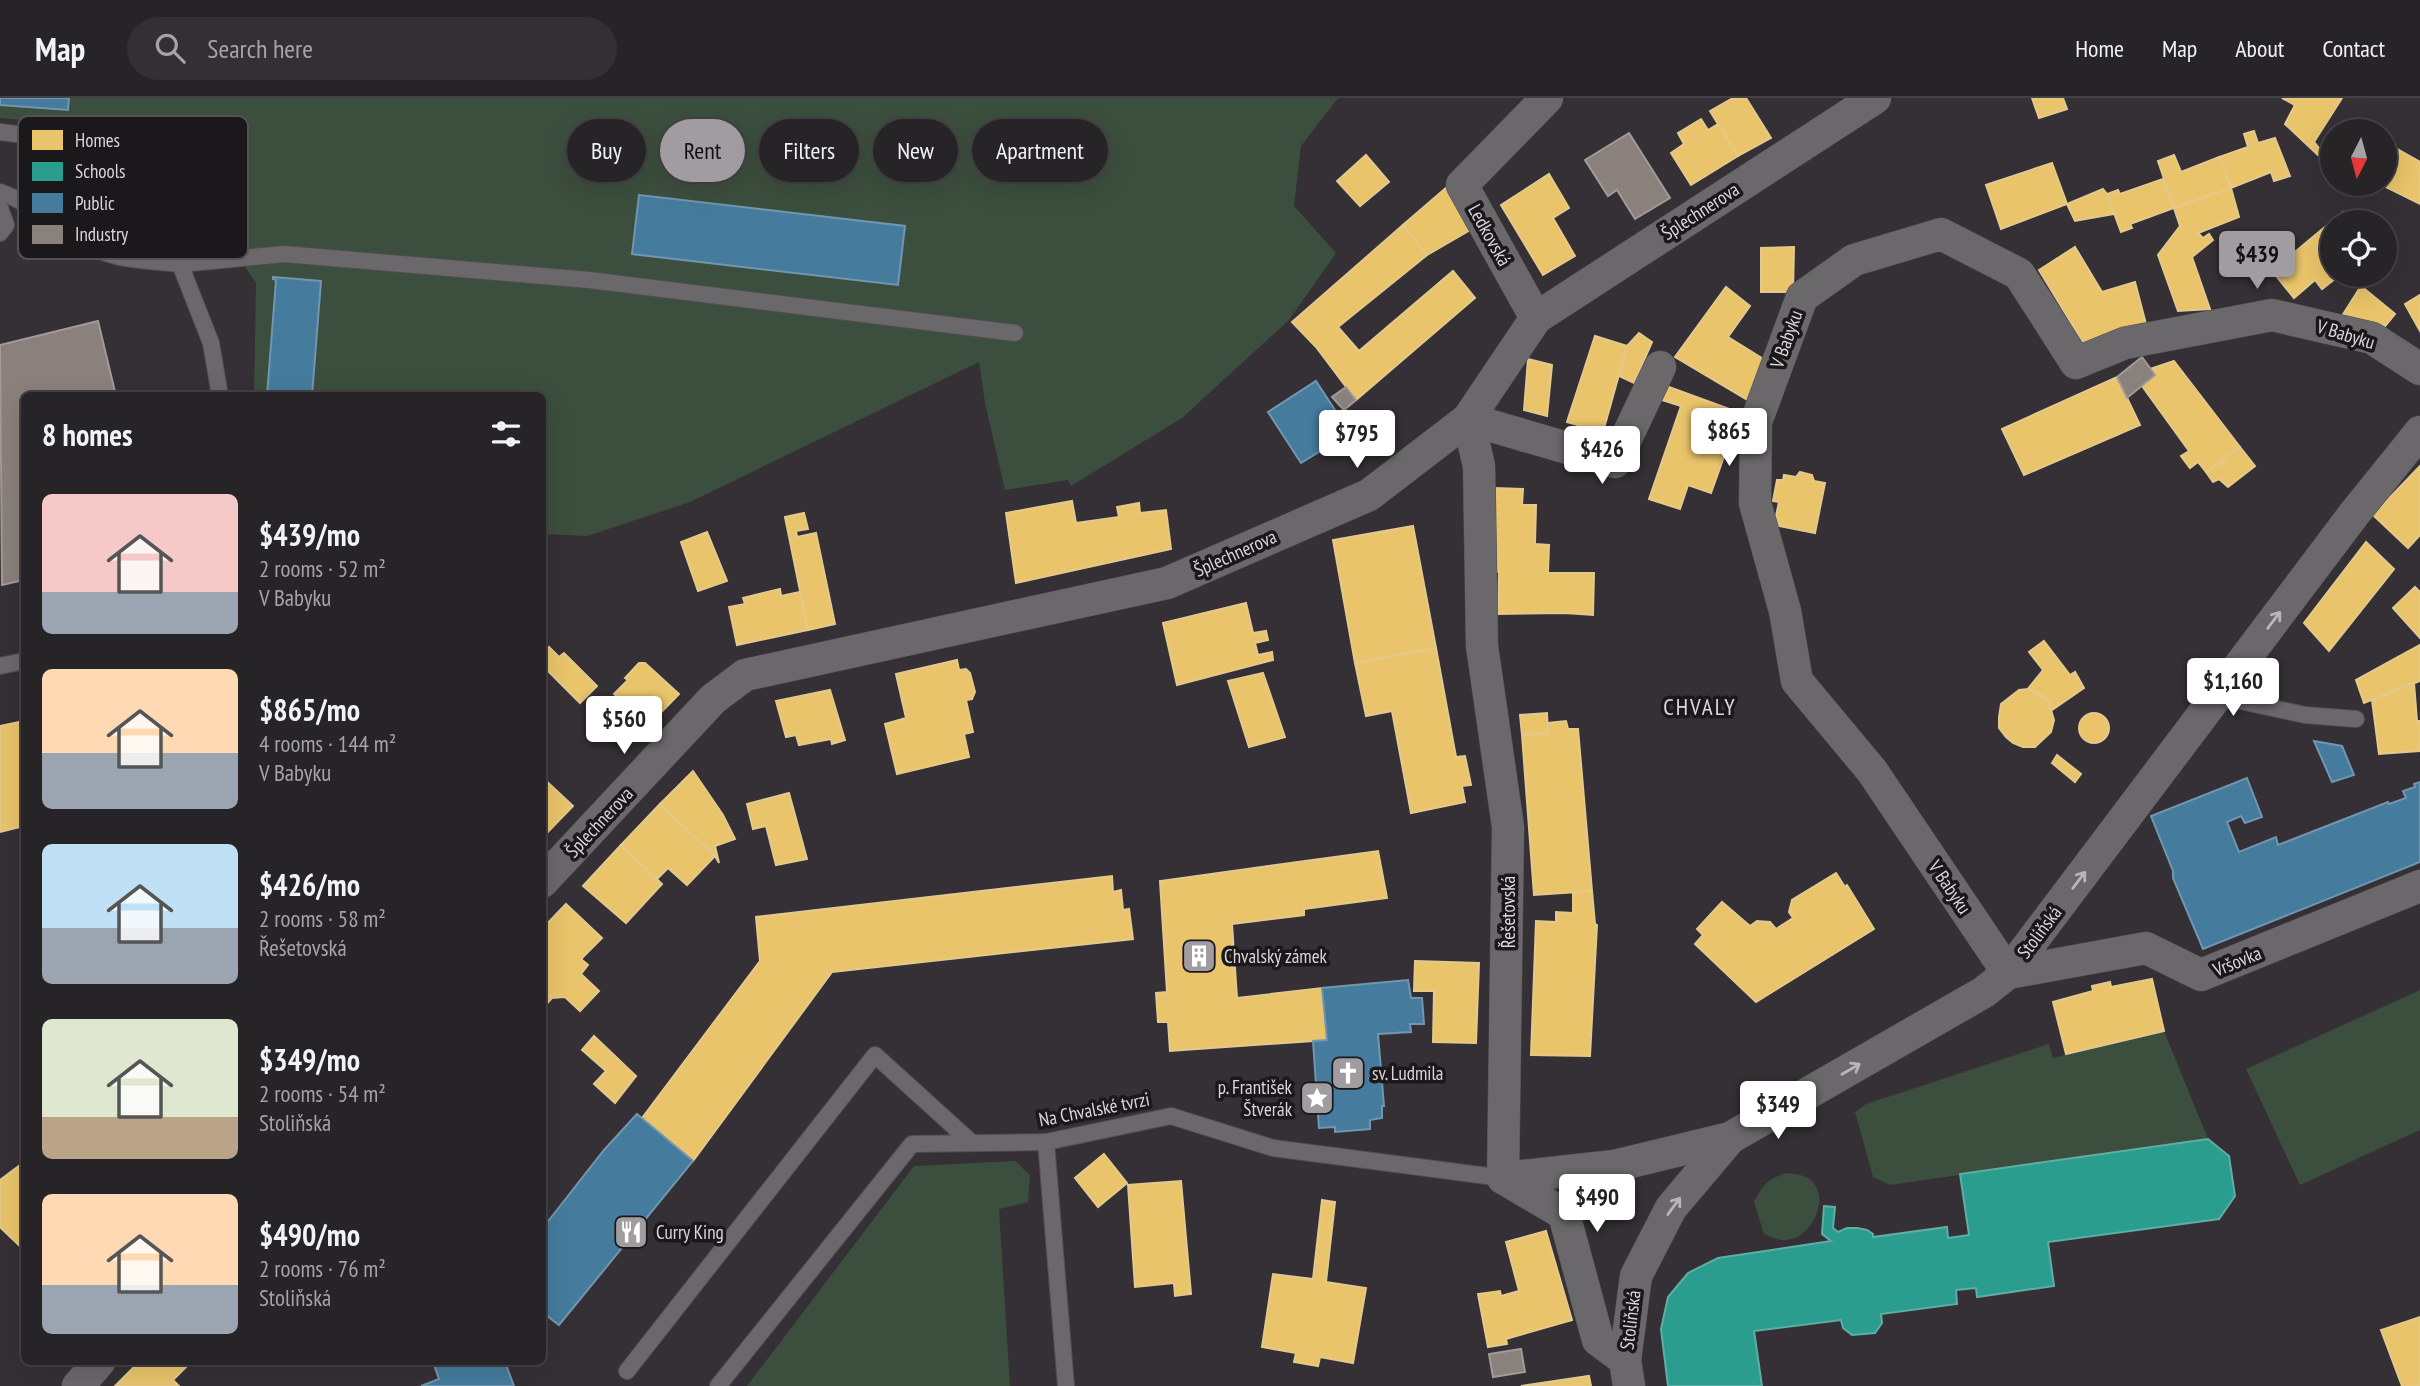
<!DOCTYPE html>
<meta charset="utf-8">
<style>
:root{--surface:#272428;--page:#333034;--text:#f1f3f6;--muted:#a4a4a8;--line:#434145;--accent:#a09ca0}
body{margin:0;font-family:"PT Sans Narrow",sans-serif;background:var(--page);color:var(--text);height:100vh;display:flex;flex-direction:column;font-size:26px;white-space:nowrap}
*{box-sizing:border-box;margin:0}
p{font-size:23px;color:var(--muted)}
.icon{flex:none;width:38px;height:38px;fill:none;stroke:currentColor;stroke-width:2;stroke-linecap:round;stroke-linejoin:round}
.map{position:relative;flex:1;overflow:hidden}
.side{position:absolute;left:21px;top:294px;width:525px;height:973px;display:flex;flex-direction:column;background:var(--surface);border-radius:10px;box-shadow:0 7px 28px #0002,0 0 0 2px var(--line)}
.side>*{flex:none}
.hud{position:absolute;left:567px;top:21px;width:665px;height:63px;display:flex;gap:14px}
.needle{width:46px;rotate:186deg}
.controls{position:absolute;left:2320px;top:21px;display:grid;gap:14px}
.controls a{display:grid;place-items:center;width:77px;height:77px;border-radius:50%;background:var(--surface);box-shadow:0 7px 28px #0002,0 0 0 2px var(--line);font-size:35px}
.price{position:absolute;translate:-50% -60px;padding:0 16px;border-radius:7px;background:#fff;color:#222;font-size:23px;line-height:46px;filter:drop-shadow(0 2px 4px #0008)}
.price::after{content:'';position:absolute;left:50%;top:42px;width:21px;height:16px;margin-left:-10px;background:inherit;clip-path:polygon(0 0,100% 0,50% 100%)}
.price.on{background:var(--accent);color:#111}
ul{padding:0;list-style:none}
li{display:flex;align-items:center;gap:21px;height:175px;padding:0 21px}
li span{display:grid;place-items:center;flex:none;width:196px;height:140px;border-radius:10px;color:#555}
li>.icon{margin-inline-start:auto}
span .icon{width:84px;height:84px;fill:#fffc;stroke-width:1}
li b{font-size:30px}
h2{display:flex;justify-content:space-between;align-items:center;height:84px;padding:0 21px;font-size:30px}
.pill{padding:0 24px;border-radius:32px;background:var(--surface);box-shadow:0 7px 28px #0002,0 0 0 2px var(--line);font-size:24px;line-height:63px}
.pill.on{background:var(--accent);color:#111}
header{display:flex;align-items:center;gap:42px;box-sizing:border-box;height:98px;padding:0 35px;background:var(--surface);border-bottom:2px solid var(--line)}
header strong{font-size:33px}
nav{display:flex;gap:38px;margin-inline-start:auto;font-size:24px}
.search{width:490px;height:63px;background:var(--page);display:flex;align-items:center;gap:18px;box-sizing:border-box;padding:0 24px;border-radius:38px;color:var(--muted);font-size:26px}
.map>svg:first-child{display:block}
.green{fill:#3c4e3d;fill-rule:evenodd}
.homes{fill:#e9c46a;stroke:#e4c98c;stroke-width:2}
.schools{fill:#2a9d8f;stroke:#5faea6;stroke-width:2}
.public{fill:#457b9d;stroke:#7296af;stroke-width:2}
.industry{fill:#8a817c;stroke:#a29a98;stroke-width:2}
.lines{fill:none;stroke-linecap:round;stroke-linejoin:round}
.lane-casing{stroke:#514e52;stroke-width:18}
.street-casing{stroke:#514e52;stroke-width:33}
.lane{stroke:#6b686c;stroke-width:16}
.street{stroke:#6b686c;stroke-width:32}
.oneway{stroke:#b9b5b9}
.labels{text-anchor:middle;stroke-width:7;stroke-linejoin:round;paint-order:stroke}
.street-label{font-size:19px;fill:#dad6da;stroke:#1b181b}
.poi-label{font-size:19px;fill:#dad6da;stroke:#1b181b;text-anchor:start}
.quarter-label{font-size:23px;letter-spacing:2px;fill:#dad6da;stroke:#1b181b}
.key{fill:#1b181b;stroke:#545154;stroke-width:2}
.key-label{font-size:19px;fill:#dad6da}
</style>
<header>
<strong>Map</strong>
<div class="search"><svg class="icon" aria-label="search" viewBox="0 0 24 24"><circle cx="10" cy="10" r="6"/><path d="M15 15l6 6"/></svg>Search here</div>
<nav><a>Home</a><a>Map</a><a>About</a><a>Contact</a></nav>
</header>
<div class="map">
<svg width="2420" height="1288" viewBox="0 0 2420 1288">
<rect width="100%" height="100%" fill="#343035"/>
<g class="green">
<path d="M69,0H1338L1301,48L1294,108L1336,155L1289,222L1182,320L1071,388L1068,382L1005,392L985,305L979,264L690,404L587,438L543,436L542,298L312,297L321,183L274,179L273,181L276,182L267,297H254L256,185L229,145L153,134L146,56L65,26L0,20V7L67,12ZM639,97L904,128L632,156Z"/>
<polygon points="2420,892 2420,1032 2300,1087 2246,971"/>
<polygon points="2164,933 2208,1041 1890,1087 1873,1079 1855,1014 1866,1006 2049,946 2053,960"/>
<polygon points="1015,1063 1030,1077 1028,1104 999,1111 1010,1288 747,1288 914,1068"/>
<path d="M1787,1075C1792,1076 1799,1076 1803,1078C1835,1090 1815,1140 1786,1142C1779,1143 1770,1138 1764,1136L1754,1104C1762,1087 1769,1080 1787,1075Z"/>
</g>
<g class="homes">
<polygon points="1733,0 1746,0 1771,40 1738,58 1710,13"/>
<polygon points="2032,0 2063,0 2067,11 2039,20"/>
<polygon points="2282,0 2342,0 2314,44 2323,55 2318,57 2285,26 2295,7"/>
<polygon points="1701,21 1708,32 1718,26 1738,58 1691,87 1671,55 1684,46 1678,35"/>
<polygon points="2254,33 2258,45 2275,40 2290,78 2274,83 2271,74 2231,90 2219,59 2248,49 2244,36"/>
<polygon points="2385,44 2420,64 2420,106 2380,86 2385,86"/>
<polygon points="1366,57 1389,84 1360,108 1337,83"/>
<polygon points="2174,57 2181,74 2219,59 2231,90 2174,110 2158,63"/>
<polygon points="2052,65 2067,106 2001,131 1986,87"/>
<polygon points="1549,76 1569,110 1553,120 1575,158 1543,177 1501,107"/>
<polygon points="2163,81 2174,110 2130,126 2132,130 2121,134 2107,96 2118,92 2120,96"/>
<polygon points="1447,89 1472,131 1427,157 1403,127"/>
<polygon points="2231,90 2239,119 2198,135 2203,140 2209,136 2213,142 2192,159 2210,211 2178,213 2158,157 2180,128 2174,110"/>
<polygon points="2103,91 2107,96 2114,116 2075,123 2067,106"/>
<polygon points="2343,114 2349,121 2352,117 2358,124 2333,124 2333,177 2340,177 2322,191 2315,182 2294,200 2272,173"/>
<polygon points="1403,127 1427,157 1338,229 1359,253 1453,173 1475,200 1356,302 1316,249 1292,224"/>
<polygon points="1794,149 1793,194 1761,194 1761,150"/>
<polygon points="2075,149 2102,194 2135,184 2146,226 2084,245 2082,243 2039,172"/>
<polygon points="2361,188 2395,216 2382,232 2342,218"/>
<polygon points="1726,189 1750,208 1728,239 1770,265 1751,304 1675,259"/>
<polygon points="2420,197 2420,233 2405,206"/>
<polygon points="1639,235 1652,244 1634,285 1619,278 1627,248"/>
<polygon points="1595,238 1627,248 1603,334 1567,324"/>
<polygon points="1528,261 1552,267 1547,318 1524,312"/>
<polygon points="2174,263 2240,349 2222,362 2224,365 2221,367 2219,365 2206,374 2198,364 2190,370 2181,358 2189,353 2142,288 2155,277 2150,271"/>
<polygon points="2117,279 2140,327 2024,377 2002,331"/>
<polygon points="1658,285 1751,319 1749,329 1736,325 1711,395 1688,387 1680,411 1649,401 1681,308 1653,299"/>
<polygon points="2240,349 2255,368 2228,389 2219,381 2213,384 2206,374 2219,365 2221,367 2224,365 2222,362"/>
<polygon points="2420,368 2420,437 2408,450 2373,417"/>
<polygon points="1800,374 1812,377 1814,383 1825,385 1815,435 1774,427 1779,404 1773,403 1777,382 1783,382 1784,377 1796,379"/>
<polygon points="1493,390 1523,391 1522,407 1536,407 1535,446 1549,447 1548,475 1594,475 1593,517 1565,515 1498,516 1499,474 1491,473"/>
<polygon points="1072,403 1076,425 1119,419 1117,409 1139,405 1140,415 1166,412 1171,451 1016,485 1006,415"/>
<polygon points="804,415 808,431 796,433 797,439 816,435 835,526 808,532 785,419"/>
<polygon points="1413,428 1436,550 1355,565 1333,442"/>
<polygon points="707,434 727,483 698,493 681,444"/>
<polygon points="2366,444 2394,471 2329,553 2304,525"/>
<polygon points="2415,489 2420,494 2420,540 2393,510"/>
<polygon points="780,491 781,498 800,494 808,532 737,547 729,509 745,506 743,500"/>
<polygon points="1246,505 1253,535 1266,533 1268,542 1255,545 1258,557 1272,554 1273,562 1177,587 1163,525"/>
<polygon points="2044,543 2070,577 2075,574 2084,590 2052,612 2047,602 2039,595 2027,592 2043,572 2029,554"/>
<polygon points="2420,547 2420,583 2364,605 2356,582"/>
<polygon points="549,549 559,559 564,555 597,588 580,605 542,567 542,556"/>
<polygon points="1436,550 1456,659 1465,658 1471,687 1462,688 1465,704 1411,715 1392,613 1366,618 1355,565"/>
<polygon points="957,562 959,572 966,571 970,575 975,594 972,601 966,602 973,634 964,636 969,659 897,676 885,626 906,620 896,576"/>
<polygon points="639,565 645,565 679,596 640,636 615,613 624,604 614,596 628,582 625,580"/>
<polygon points="1263,575 1285,639 1249,649 1228,583"/>
<polygon points="2414,585 2417,623 2420,623 2420,653 2379,656 2372,602"/>
<polygon points="2029,591 2048,602 2054,622 2051,634 2035,649 2023,649 2013,645 2006,639 1999,630 1999,619 2001,606 2019,592"/>
<polygon points="830,592 845,642 832,646 831,641 799,647 796,637 786,639 776,603"/>
<circle cx="2094" cy="630" r="15"/>
<polygon points="1547,615 1548,635 1522,637 1520,617"/>
<polygon points="24,623 24,728 0,734 0,628"/>
<polygon points="1566,623 1568,631 1578,631 1592,793 1534,797 1522,637 1548,635 1548,625"/>
<polygon points="2057,657 2081,676 2075,684 2052,665"/>
<polygon points="693,673 723,717 735,741 715,748 719,765 715,758 660,706"/>
<polygon points="542,679 573,708 542,740"/>
<polygon points="789,695 807,761 776,767 766,728 753,731 747,706"/>
<polygon points="660,706 715,758 687,787 668,770 657,781 621,747"/>
<polygon points="621,747 662,786 626,825 583,788"/>
<polygon points="1378,753 1387,800 1304,811 1304,817 1232,826 1237,900 1322,890 1327,942 1170,953 1168,924 1158,924 1156,895 1167,894 1160,783"/>
<polygon points="1836,775 1845,789 1847,787 1874,831 1756,904 1695,846 1703,837 1697,831 1722,804 1750,828 1757,823 1770,824 1776,831 1793,820 1789,814 1792,802"/>
<polygon points="1112,778 1113,794 1121,792 1123,812 1129,811 1133,841 832,874 693,1063 642,1020 760,863 756,819"/>
<polygon points="1592,793 1595,826 1597,827 1590,958 1531,957 1536,823 1556,824 1556,814 1573,815 1573,794"/>
<polygon points="566,806 602,840 581,861 588,867 581,876 599,893 580,913 565,899 552,900 542,891 542,831"/>
<polygon points="1415,863 1479,865 1476,945 1433,944 1434,893 1414,893"/>
<polygon points="2152,881 2164,933 2066,956 2053,904 2093,893 2092,888 2110,884 2111,889"/>
<polygon points="542,891 552,900 542,911"/>
<polygon points="594,938 636,978 615,1005 594,986 606,973 582,952"/>
<polygon points="1104,1056 1127,1085 1098,1109 1075,1080"/>
<polygon points="24,1064 23,1102 24,1152 0,1129 0,1082"/>
<polygon points="1181,1083 1191,1196 1175,1198 1174,1185 1135,1189 1128,1087"/>
<polygon points="1322,1102 1335,1104 1326,1184 1366,1190 1353,1265 1320,1259 1318,1268 1294,1264 1296,1255 1262,1249 1273,1176 1313,1181"/>
<polygon points="1546,1133 1572,1222 1506,1241 1507,1246 1488,1249 1478,1196 1500,1193 1501,1198 1519,1193 1506,1144"/>
<polygon points="2420,1219 2420,1288 2402,1288 2381,1232"/>
<polygon points="139,1264 191,1264 173,1282 179,1288 115,1288"/>
<polygon points="1589,1278 1591,1288 1521,1288"/>
</g>
<polygon class="schools" points="2208,1041 2229,1058 2235,1098 2219,1121 2048,1144 2054,1188 1977,1199 1976,1190 1956,1192 1957,1206 1881,1216 1882,1225 1875,1235 1852,1237 1843,1230 1841,1222 1754,1233 1762,1288 1668,1288 1661,1231 1668,1199 1688,1175 1718,1160 1831,1143 1822,1136 1824,1108 1835,1109 1833,1130 1838,1134 1847,1130 1857,1130 1867,1132 1873,1136 1873,1139 1947,1129 1948,1140 1969,1137 1960,1076"/>
<g class="public">
<polygon points="0,0 69,0 68,12 0,7"/>
<polygon points="639,97 905,128 898,187 632,156"/>
<polygon points="273,179 321,183 312,298 267,298 276,182 273,181"/>
<polygon points="1316,283 1350,335 1301,365 1268,314"/>
<polygon points="2314,643 2342,648 2354,677 2332,684"/>
<polygon points="2247,680 2262,719 2245,725 2241,718 2227,724 2239,754 2276,739 2278,747 2388,704 2389,706 2406,700 2403,693 2415,689 2414,686 2420,684 2420,764 2203,851 2173,780 2173,773 2151,718"/>
<polygon points="1408,882 1411,900 1422,900 1424,926 1410,926 1411,934 1378,936 1384,1008 1382,1008 1382,1020 1370,1022 1370,1031 1335,1034 1335,1029 1319,1030 1313,943 1327,942 1322,890"/>
<polygon points="637,1016 693,1063 559,1227 542,1214 542,1131 604,1052"/>
<polygon points="433,1264 505,1264 514,1288 421,1288 439,1281"/>
</g>
<g class="industry">
<polygon points="1629,35 1670,100 1635,121 1617,92 1608,98 1585,62"/>
<polygon points="98,223 116,298 24,298 24,482 2,487 0,247"/>
<polygon points="2142,259 2155,277 2127,300 2117,279"/>
<polygon points="1346,289 1356,302 1344,312 1332,299"/>
<polygon points="1521,1251 1525,1274 1493,1279 1489,1256"/>
</g>
<g class="lines">
<g class="lane-casing">
<g id="lane">
<polyline points="0,34 71,43 112,83 119,159"/>
<path d="M0,94C34,106 58,131 89,148C117,163 150,162 180,166L211,245L220,298"/>
<polyline points="0,110 6,127 0,135"/>
<polyline points="180,166 284,156 589,182 1015,235"/>
<polyline points="0,568 24,563"/>
<polyline points="2217,598 2305,617 2356,621"/>
<polyline points="1046,1044 1066,1288"/>
<polyline points="627,1273 875,957 972,1045"/>
<polyline points="718,1288 912,1046 1046,1044 1171,1018 1273,1050 1503,1080"/>
</g>
</g>
<g class="street-casing">
<g id="street">
<polyline points="1536,220 1462,87 1547,0"/>
<polyline points="1660,269 1615,364 1468,321 1479,368 1482,548 1508,729 1503,1080 1614,1068 1730,1040"/>
<polyline points="542,784 713,601 745,577 1167,485 1369,397 1468,321 1536,220 1875,0"/>
<polyline points="2008,875 1872,673 1797,583 1785,513 1755,405 1756,324 1802,199 1854,162 1941,136 2019,176 2076,265 2125,245 2272,217 2372,240 2420,271"/>
<polyline points="2008,875 2146,850 2201,877 2420,788"/>
<polyline points="1503,1080 1564,1116 1598,1242 1625,1262"/>
<polyline points="78,1288 99,1264"/>
<polyline points="1629,1288 1625,1262 1636,1178 1671,1110 1730,1040 1984,894 2008,875 2354,416 2420,334"/>
</g>
</g>
<use href="#lane" class="lane"/>
<use href="#street" class="street"/>
</g>
<defs><path id="oneway-shaft" d="M-6 0H5M1.5-3L5.5 0L1.5 3" fill="none" stroke-width="1.6" stroke-linecap="round" stroke-linejoin="round" transform="scale(1.75)"/></defs>
<g class="oneway">
<use href="#oneway-shaft" transform="translate(2274 522) rotate(-53)"/>
<use href="#oneway-shaft" transform="translate(2079 782) rotate(-53)"/>
<use href="#oneway-shaft" transform="translate(1851 971) rotate(-30)"/>
<use href="#oneway-shaft" transform="translate(1674 1108) rotate(-54)"/>
</g>
<defs>
<g id="building-square" transform="scale(1.75)"><rect x="-9" y="-9" width="18" height="18" rx="4" fill="#a09ca0" stroke="#1b181b"/><path d="M-4-6H4V6H1V3H-1V6H-4ZM-2.5-4.3h1.7v1.8h-1.7ZM.8-4.3h1.7v1.8H.8ZM-2.5-1h1.7V.8h-1.7ZM.8-1h1.7V.8H.8Z" fill="#fff"/></g>
<g id="church-square" transform="scale(1.75)"><rect x="-9" y="-9" width="18" height="18" rx="4" fill="#a09ca0" stroke="#1b181b"/><path d="M-1.2-6h2.4v3.5h3.3v2.4h-3.3V6h-2.4V-.1h-3.3v-2.4h3.3Z" fill="#fff"/></g>
<g id="sight-square" transform="scale(1.75)"><rect x="-9" y="-9" width="18" height="18" rx="4" fill="#a09ca0" stroke="#1b181b"/><path d="M0-6L1.8-2.2L6-1.7L2.9 1.2L3.7 5.4L0 3.3L-3.7 5.4L-2.9 1.2L-6-1.7L-1.8-2.2Z" fill="#fff"/></g>
<g id="restaurant-square" transform="scale(1.75)"><rect x="-9" y="-9" width="18" height="18" rx="4" fill="#a09ca0" stroke="#1b181b"/><path d="M-5-6h1v4h1v-4h1v4h1v-4h1v5L-1.5 .5V6h-2V.5L-5-1ZM5-6V6H3V1.5H1.5Q1.5-4 5-6Z" fill="#fff"/></g>
</defs>
<g fill-rule="evenodd">
<use href="#building-square" x="1199" y="858"/>
<use href="#church-square" x="1348" y="975"/>
<use href="#sight-square" x="1317" y="1000"/>
<use href="#restaurant-square" x="631" y="1134"/>
</g>
<g class="labels">
<g class="street-label">
<text transform="translate(1700 113) rotate(-33)" y="7">Šplechnerova</text>
<text transform="translate(1490 137) rotate(61)" y="7">Ledkovská</text>
<text transform="translate(2346 236) rotate(17)" y="7">V Babyku</text>
<text transform="translate(1786 241) rotate(-70)" y="7">V Babyku</text>
<text transform="translate(1235 455) rotate(-24)" y="7">Šplechnerova</text>
<text transform="translate(599 724) rotate(-47)" y="7">Šplechnerova</text>
<text transform="translate(1950 789) rotate(56)" y="7">V Babyku</text>
<text transform="translate(1508 814) rotate(-90)" y="7">Řešetovská</text>
<text transform="translate(2039 834) rotate(-53)" y="7">Stoliňská</text>
<text transform="translate(2237 863) rotate(-22)" y="7">Vršovka</text>
<text transform="translate(1094 1011) rotate(-11)" y="7">Na Chvalské tvrzi</text>
<text transform="translate(1630 1222) rotate(-83)" y="7">Stoliňská</text>
</g>
<g class="poi-label">
<text x="1224" y="865">Chvalský zámek</text>
<text x="1372" y="982">sv. Ludmila</text>
<text x="1292" y="996" text-anchor="end">p. František<tspan x="1292" dy="22">Štverák</tspan></text>
<text x="656" y="1141">Curry King</text>
</g>
<g class="quarter-label">
<text x="1700" y="617">CHVALY</text>
</g>
</g>
<rect x="18" y="18" width="230" height="143" rx="10" class="key"/>
<rect x="32" y="32" width="31" height="20" fill="#e9c46a"/>
<rect x="32" y="64" width="31" height="19" fill="#2a9d8f"/>
<rect x="32" y="95" width="31" height="20" fill="#457b9d"/>
<rect x="32" y="127" width="31" height="19" fill="#8a817c"/>
<g class="key-label">
<text x="75" y="49">Homes</text>
<text x="75" y="80">Schools</text>
<text x="75" y="112">Public</text>
<text x="75" y="143">Industry</text>
</g>
</svg>
<div class="controls">
<a><svg class="needle" viewBox="-14 -14 28 28"><path d="M0-13l5 13h-10z" fill="#e53935"/><path d="M0 13l5-13h-10z" fill="#a4a4a8"/></svg></a>
<a><svg class="icon" aria-label="locate" viewBox="0 0 24 24"><circle cx="12" cy="12" r="6"/><path d="M12 2v4M12 18v4M2 12h4M18 12h4"/></svg></a>
</div>
<b class="price on" style="left:2257px;top:193px">$439</b>
<b class="price" style="left:1729px;top:370px">$865</b>
<b class="price" style="left:1357px;top:372px">$795</b>
<b class="price" style="left:1602px;top:388px">$426</b>
<b class="price" style="left:2233px;top:620px">$1,160</b>
<b class="price" style="left:624px;top:658px">$560</b>
<b class="price" style="left:1778px;top:1043px">$349</b>
<b class="price" style="left:1597px;top:1136px">$490</b>
<div class="hud">
<a class="pill">Buy</a>
<a class="pill on">Rent</a>
<a class="pill">Filters</a>
<a class="pill">New</a>
<a class="pill">Apartment</a>
</div>
<section class="side">
<h2>8 homes<svg class="icon" aria-label="filters" viewBox="0 0 24 24"><path d="M4 7h16M4 17h16"/><circle cx="9" cy="7" r="2"/><circle cx="15" cy="17" r="2"/></svg></h2>
<ul>
<li><span style="background:linear-gradient(#f6c9c9 70%,#9aa5b1 0)"><svg class="icon" aria-label="home" viewBox="0 0 24 24"><path d="M3 11l9-7 9 7M6 9v11h12V9"/></svg></span><div><b>$439/mo</b><p>2 rooms · 52 m²</p><p>V Babyku</p></div></li>
<li><span style="background:linear-gradient(#ffd9b3 60%,#9aa5b1 0)"><svg class="icon" aria-label="home" viewBox="0 0 24 24"><path d="M3 11l9-7 9 7M6 9v11h12V9"/></svg></span><div><b>$865/mo</b><p>4 rooms · 144 m²</p><p>V Babyku</p></div></li>
<li><span style="background:linear-gradient(#bfe0f5 60%,#9aa5b1 0)"><svg class="icon" aria-label="home" viewBox="0 0 24 24"><path d="M3 11l9-7 9 7M6 9v11h12V9"/></svg></span><div><b>$426/mo</b><p>2 rooms · 58 m²</p><p>Řešetovská</p></div></li>
<li><span style="background:linear-gradient(#dfe7d0 70%,#b9a48a 0)"><svg class="icon" aria-label="home" viewBox="0 0 24 24"><path d="M3 11l9-7 9 7M6 9v11h12V9"/></svg></span><div><b>$349/mo</b><p>2 rooms · 54 m²</p><p>Stoliňská</p></div></li>
<li><span style="background:linear-gradient(#ffd9b3 65%,#9aa5b1 0)"><svg class="icon" aria-label="home" viewBox="0 0 24 24"><path d="M3 11l9-7 9 7M6 9v11h12V9"/></svg></span><div><b>$490/mo</b><p>2 rooms · 76 m²</p><p>Stoliňská</p></div></li>
</ul>
</section>
</div>
